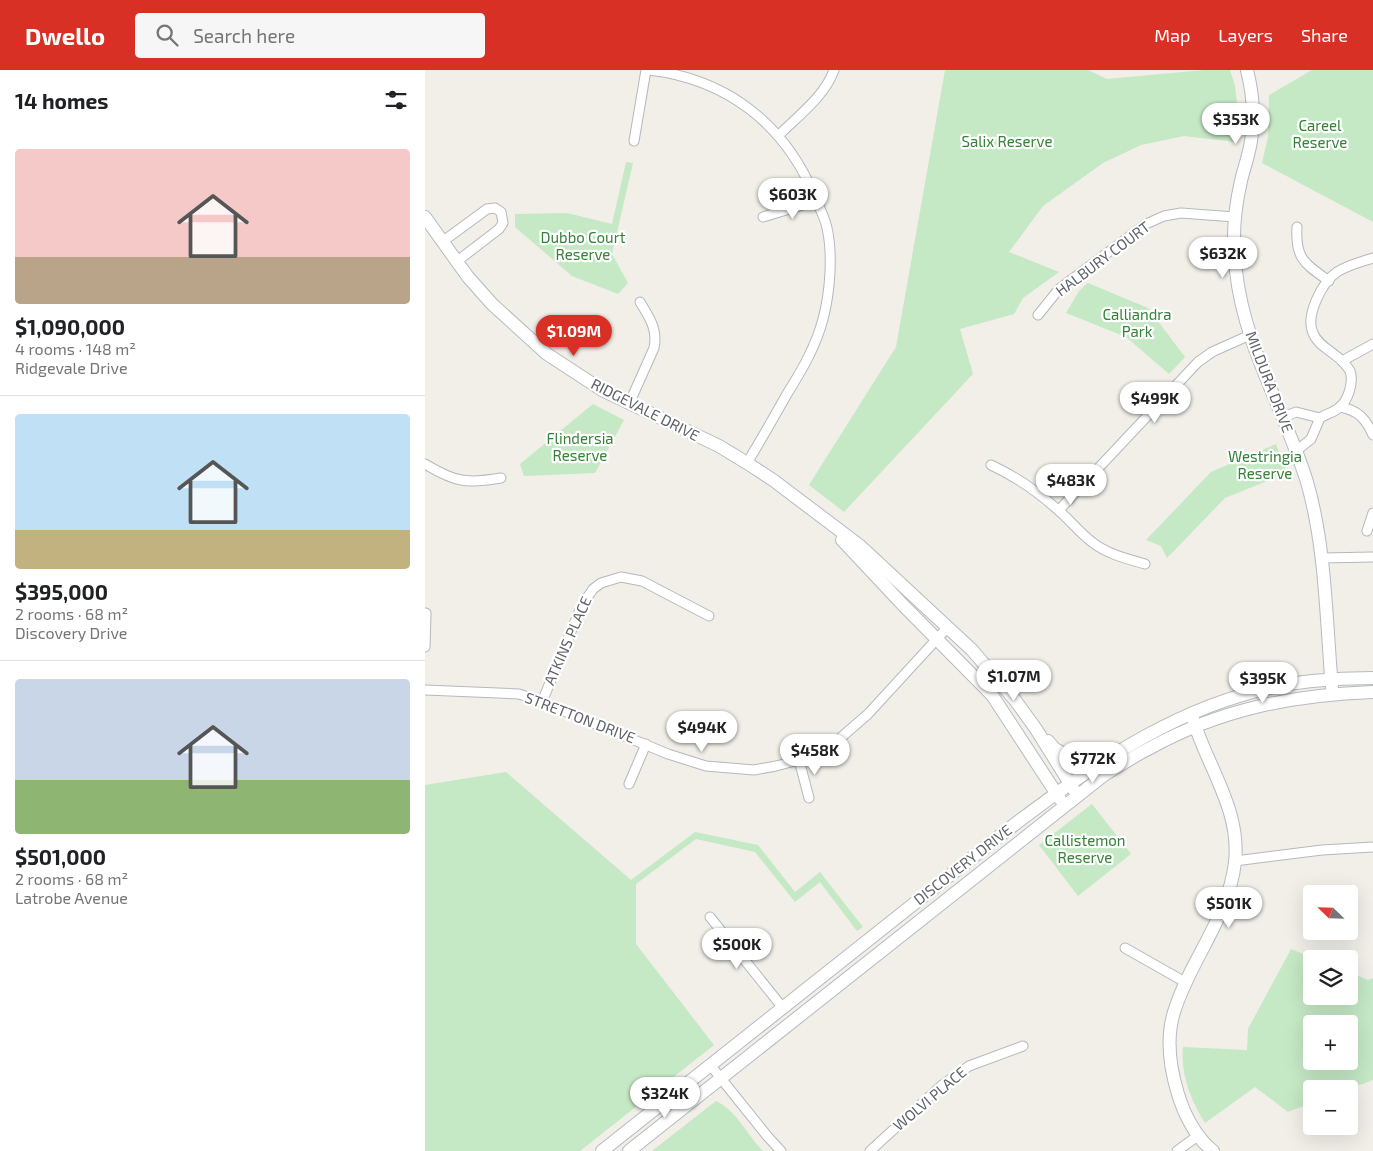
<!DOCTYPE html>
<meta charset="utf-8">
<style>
:root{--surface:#fff;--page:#f6f6f6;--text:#202124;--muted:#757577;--line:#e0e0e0;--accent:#d93025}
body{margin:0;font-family:"Exo 2",sans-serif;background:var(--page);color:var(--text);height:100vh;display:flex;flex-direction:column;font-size:19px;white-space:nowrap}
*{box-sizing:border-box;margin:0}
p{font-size:16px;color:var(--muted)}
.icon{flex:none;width:28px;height:28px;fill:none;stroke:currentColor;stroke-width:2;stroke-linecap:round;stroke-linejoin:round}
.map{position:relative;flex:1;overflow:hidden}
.side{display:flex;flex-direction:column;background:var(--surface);width:425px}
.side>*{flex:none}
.needle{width:32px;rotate:293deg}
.fabs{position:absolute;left:878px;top:815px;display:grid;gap:10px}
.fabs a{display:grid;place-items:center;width:55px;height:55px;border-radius:5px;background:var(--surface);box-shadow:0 5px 20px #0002;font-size:25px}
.price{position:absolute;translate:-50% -42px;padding:0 11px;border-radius:18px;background:#fff;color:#222;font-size:16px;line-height:32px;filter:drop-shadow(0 1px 2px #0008)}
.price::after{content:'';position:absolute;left:50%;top:30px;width:15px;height:11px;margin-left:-8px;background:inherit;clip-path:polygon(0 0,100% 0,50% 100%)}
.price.active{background:var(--accent);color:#fff}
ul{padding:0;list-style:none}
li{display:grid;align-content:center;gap:10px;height:265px;padding:0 15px}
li+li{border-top:1px solid var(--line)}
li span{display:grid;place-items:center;height:155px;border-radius:5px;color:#555}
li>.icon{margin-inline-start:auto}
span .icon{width:90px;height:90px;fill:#fffc;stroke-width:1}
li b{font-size:21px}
h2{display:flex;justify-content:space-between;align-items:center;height:60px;padding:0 15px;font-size:21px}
header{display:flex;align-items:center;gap:30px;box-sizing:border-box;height:70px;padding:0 25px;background:var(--accent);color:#fff}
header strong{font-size:24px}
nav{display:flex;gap:28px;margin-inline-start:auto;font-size:18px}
.search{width:350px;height:45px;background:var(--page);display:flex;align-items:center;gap:12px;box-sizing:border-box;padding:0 18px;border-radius:5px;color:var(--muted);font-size:19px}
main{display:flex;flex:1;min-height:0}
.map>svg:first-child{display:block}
.green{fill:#c5e8c5;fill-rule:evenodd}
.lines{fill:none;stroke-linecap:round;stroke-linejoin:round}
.street-casing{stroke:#b5b8bc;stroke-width:11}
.secondary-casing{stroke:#b6babf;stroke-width:14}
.street{stroke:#fff;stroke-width:9}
.secondary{stroke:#fff;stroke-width:12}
.labels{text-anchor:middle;stroke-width:4.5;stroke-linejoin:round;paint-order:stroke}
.park-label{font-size:15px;fill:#348238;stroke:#fff}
.street-label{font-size:15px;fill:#5f6368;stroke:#fff}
</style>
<header>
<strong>Dwello</strong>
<div class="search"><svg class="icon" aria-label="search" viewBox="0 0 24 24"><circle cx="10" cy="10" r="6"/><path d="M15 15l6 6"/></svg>Search here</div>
<nav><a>Map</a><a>Layers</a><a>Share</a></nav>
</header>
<main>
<section class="side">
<h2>14 homes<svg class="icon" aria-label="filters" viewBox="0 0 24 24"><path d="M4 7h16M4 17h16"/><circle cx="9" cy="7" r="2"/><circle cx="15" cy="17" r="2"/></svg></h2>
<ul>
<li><span style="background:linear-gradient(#f6c9c9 70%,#b9a48a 0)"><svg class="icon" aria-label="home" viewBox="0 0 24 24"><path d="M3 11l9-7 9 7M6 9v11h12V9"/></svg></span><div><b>$1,090,000</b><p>4 rooms · 148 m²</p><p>Ridgevale Drive</p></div></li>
<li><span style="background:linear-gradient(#bfe0f5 75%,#c2b280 0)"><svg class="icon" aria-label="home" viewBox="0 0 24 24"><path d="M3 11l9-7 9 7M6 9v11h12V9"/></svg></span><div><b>$395,000</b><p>2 rooms · 68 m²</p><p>Discovery Drive</p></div></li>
<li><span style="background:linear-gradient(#c9d6e8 65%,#8fb573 0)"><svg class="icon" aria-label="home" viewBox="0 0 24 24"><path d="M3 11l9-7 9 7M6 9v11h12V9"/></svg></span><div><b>$501,000</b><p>2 rooms · 68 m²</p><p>Latrobe Avenue</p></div></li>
</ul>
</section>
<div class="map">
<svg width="948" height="1081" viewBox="0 0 948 1081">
<rect width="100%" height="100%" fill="#f1efe8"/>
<g class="green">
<polygon points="520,0 663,0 682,9 779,0 805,0 810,16 813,41 810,72 759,66 716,75 678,93 618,136 584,182 634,202 598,228 589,244 535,259 548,304 419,442 384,415 471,277"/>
<polygon points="887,0 948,0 948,152 837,93 843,67 844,25"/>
<polygon points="201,92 208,93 187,184 203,213 193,224 147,206 90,157 90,144 142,143 187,154"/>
<polygon points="663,213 723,238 760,287 744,304 701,267 641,243 654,221"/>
<polygon points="168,334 199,350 170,403 99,406 95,394"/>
<polygon points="851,374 862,403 800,428 742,488 736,476 721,470 786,402"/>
<polygon points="81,702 206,810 270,762 333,775 370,822 395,802 438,857 432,861 395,812 370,832 330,782 271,769 211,814 211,874 289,975 155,1081 0,1081 0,715"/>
<polygon points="667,734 706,784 653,826 614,775"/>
<path d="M866,879L890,889H886V926H924V902L943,910L948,908V1010L924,1019H886V1033L863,1042L830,1017L780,1053C766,1031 755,1003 758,977L822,980L823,959ZM886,954H924V991H886Z"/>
<path d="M291,1031C312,1041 322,1065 338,1081H227Z"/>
</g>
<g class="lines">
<g class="street-casing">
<g id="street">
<path d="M224,0C302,9 360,54 390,127C394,137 400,148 402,158C408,185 405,223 398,249C391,276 377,300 362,324C349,347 336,370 322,393"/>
<path d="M354,65C373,46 400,26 409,0"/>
<polyline points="209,71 221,0"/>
<polyline points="338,147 391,131"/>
<path d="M872,157C870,189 880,194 904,211"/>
<polyline points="17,172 62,139 70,138 76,142 78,153 74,159 31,192"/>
<polyline points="613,245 634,219 721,154 739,146 756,143 810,147"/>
<polyline points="917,291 948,274"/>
<path d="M204,334L229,278C233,259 224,247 215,232"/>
<path d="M915,337C933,340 941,349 948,365"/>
<polyline points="857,348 871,342 895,348"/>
<path d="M871,381L886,369L895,348C901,344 910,342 915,337C923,330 929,312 925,301C924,299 920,294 918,292C909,282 893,276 888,263C880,246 897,212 912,202C923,195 936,192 948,188"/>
<path d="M0,394C30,412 41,414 76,408"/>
<path d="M566,395C592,407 612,421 633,440C645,450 655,463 667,472C682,484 702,489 720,494"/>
<polyline points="634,440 773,292 787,282 825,265"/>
<polyline points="942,461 948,443"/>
<polyline points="896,488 948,487"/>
<polyline points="0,577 1,543"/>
<polyline points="0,620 94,624 117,632 243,684 281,696 329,700 351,696 374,690 396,680 412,671 443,644 522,558"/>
<polyline points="117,632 157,535 168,519 176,513 196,507 217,511 284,546"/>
<polyline points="374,690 384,728"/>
<polyline points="204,714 221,674"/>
<polyline points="810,791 897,780 948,777"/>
<polyline points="285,847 358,938"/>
<polyline points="700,878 760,912"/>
<polyline points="286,996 343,1067 356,1081"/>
<polyline points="445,1081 516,1016 544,996 598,976"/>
<polyline points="752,1081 774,1065"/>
</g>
</g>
<g class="secondary-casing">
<g id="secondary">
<path d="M822,0C828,24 830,47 826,71C824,85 819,98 816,111C809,141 807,172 811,201C819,276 860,341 882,412C901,478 901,550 907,618"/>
<polyline points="0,147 43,207 67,234 122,284 177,320 294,376 322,393 348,410 434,475 547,580 590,630 611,659 649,720"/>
<polyline points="417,470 478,535 567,625 635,729"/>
<path d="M768,649C782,696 816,740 810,792C804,847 765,890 749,942C741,968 745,998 753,1024C759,1044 771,1068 788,1081"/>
<polyline points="623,671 630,679 658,694 673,692"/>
<path d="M177,1081L577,764C670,693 767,623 887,611C907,609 928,608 948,608"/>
<path d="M204,1081L679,705C694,696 709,686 725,678C796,639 868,625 948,622"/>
</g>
</g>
<use href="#street" class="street"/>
<use href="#secondary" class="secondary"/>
</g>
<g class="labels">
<g class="park-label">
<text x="895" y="61">Careel<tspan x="895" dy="17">Reserve</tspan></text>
<text x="582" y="77">Salix Reserve</text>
<text x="158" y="173">Dubbo Court<tspan x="158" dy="17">Reserve</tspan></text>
<text x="712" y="250">Calliandra<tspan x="712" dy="17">Park</tspan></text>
<text x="155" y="374">Flindersia<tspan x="155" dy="17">Reserve</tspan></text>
<text x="840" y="392">Westringia<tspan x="840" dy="17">Reserve</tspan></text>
<text x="660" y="776">Callistemon<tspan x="660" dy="17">Reserve</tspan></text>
</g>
<g class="street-label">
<text transform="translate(678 189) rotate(-37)" y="5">HALBURY COURT</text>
<text transform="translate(844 312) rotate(69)" y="5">MILDURA DRIVE</text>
<text transform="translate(220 340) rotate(27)" y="5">RIDGEVALE DRIVE</text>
<text transform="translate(143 571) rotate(-66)" y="5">ATKINS PLACE</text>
<text transform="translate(155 648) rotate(21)" y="5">STRETTON DRIVE</text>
<text transform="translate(538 795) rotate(-38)" y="5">DISCOVERY DRIVE</text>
<text transform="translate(505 1029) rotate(-40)" y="5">WOLVI PLACE</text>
</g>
</g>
</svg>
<div class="fabs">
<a><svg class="needle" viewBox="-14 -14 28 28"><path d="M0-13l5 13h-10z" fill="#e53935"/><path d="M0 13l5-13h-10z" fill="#757577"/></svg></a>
<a><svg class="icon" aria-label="layers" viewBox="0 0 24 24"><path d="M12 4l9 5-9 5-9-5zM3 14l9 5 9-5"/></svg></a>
<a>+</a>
<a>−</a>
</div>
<b class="price" style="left:811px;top:75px">$353K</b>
<b class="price" style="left:368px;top:150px">$603K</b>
<b class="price" style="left:798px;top:209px">$632K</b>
<b class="price active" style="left:149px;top:287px">$1.09M</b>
<b class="price" style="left:730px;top:354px">$499K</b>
<b class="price" style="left:646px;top:436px">$483K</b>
<b class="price" style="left:589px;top:632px">$1.07M</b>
<b class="price" style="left:838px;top:634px">$395K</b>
<b class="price" style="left:277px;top:683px">$494K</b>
<b class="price" style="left:390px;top:706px">$458K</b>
<b class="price" style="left:668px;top:714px">$772K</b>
<b class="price" style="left:804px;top:859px">$501K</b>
<b class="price" style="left:312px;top:900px">$500K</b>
<b class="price" style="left:240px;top:1049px">$324K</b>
</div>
</main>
